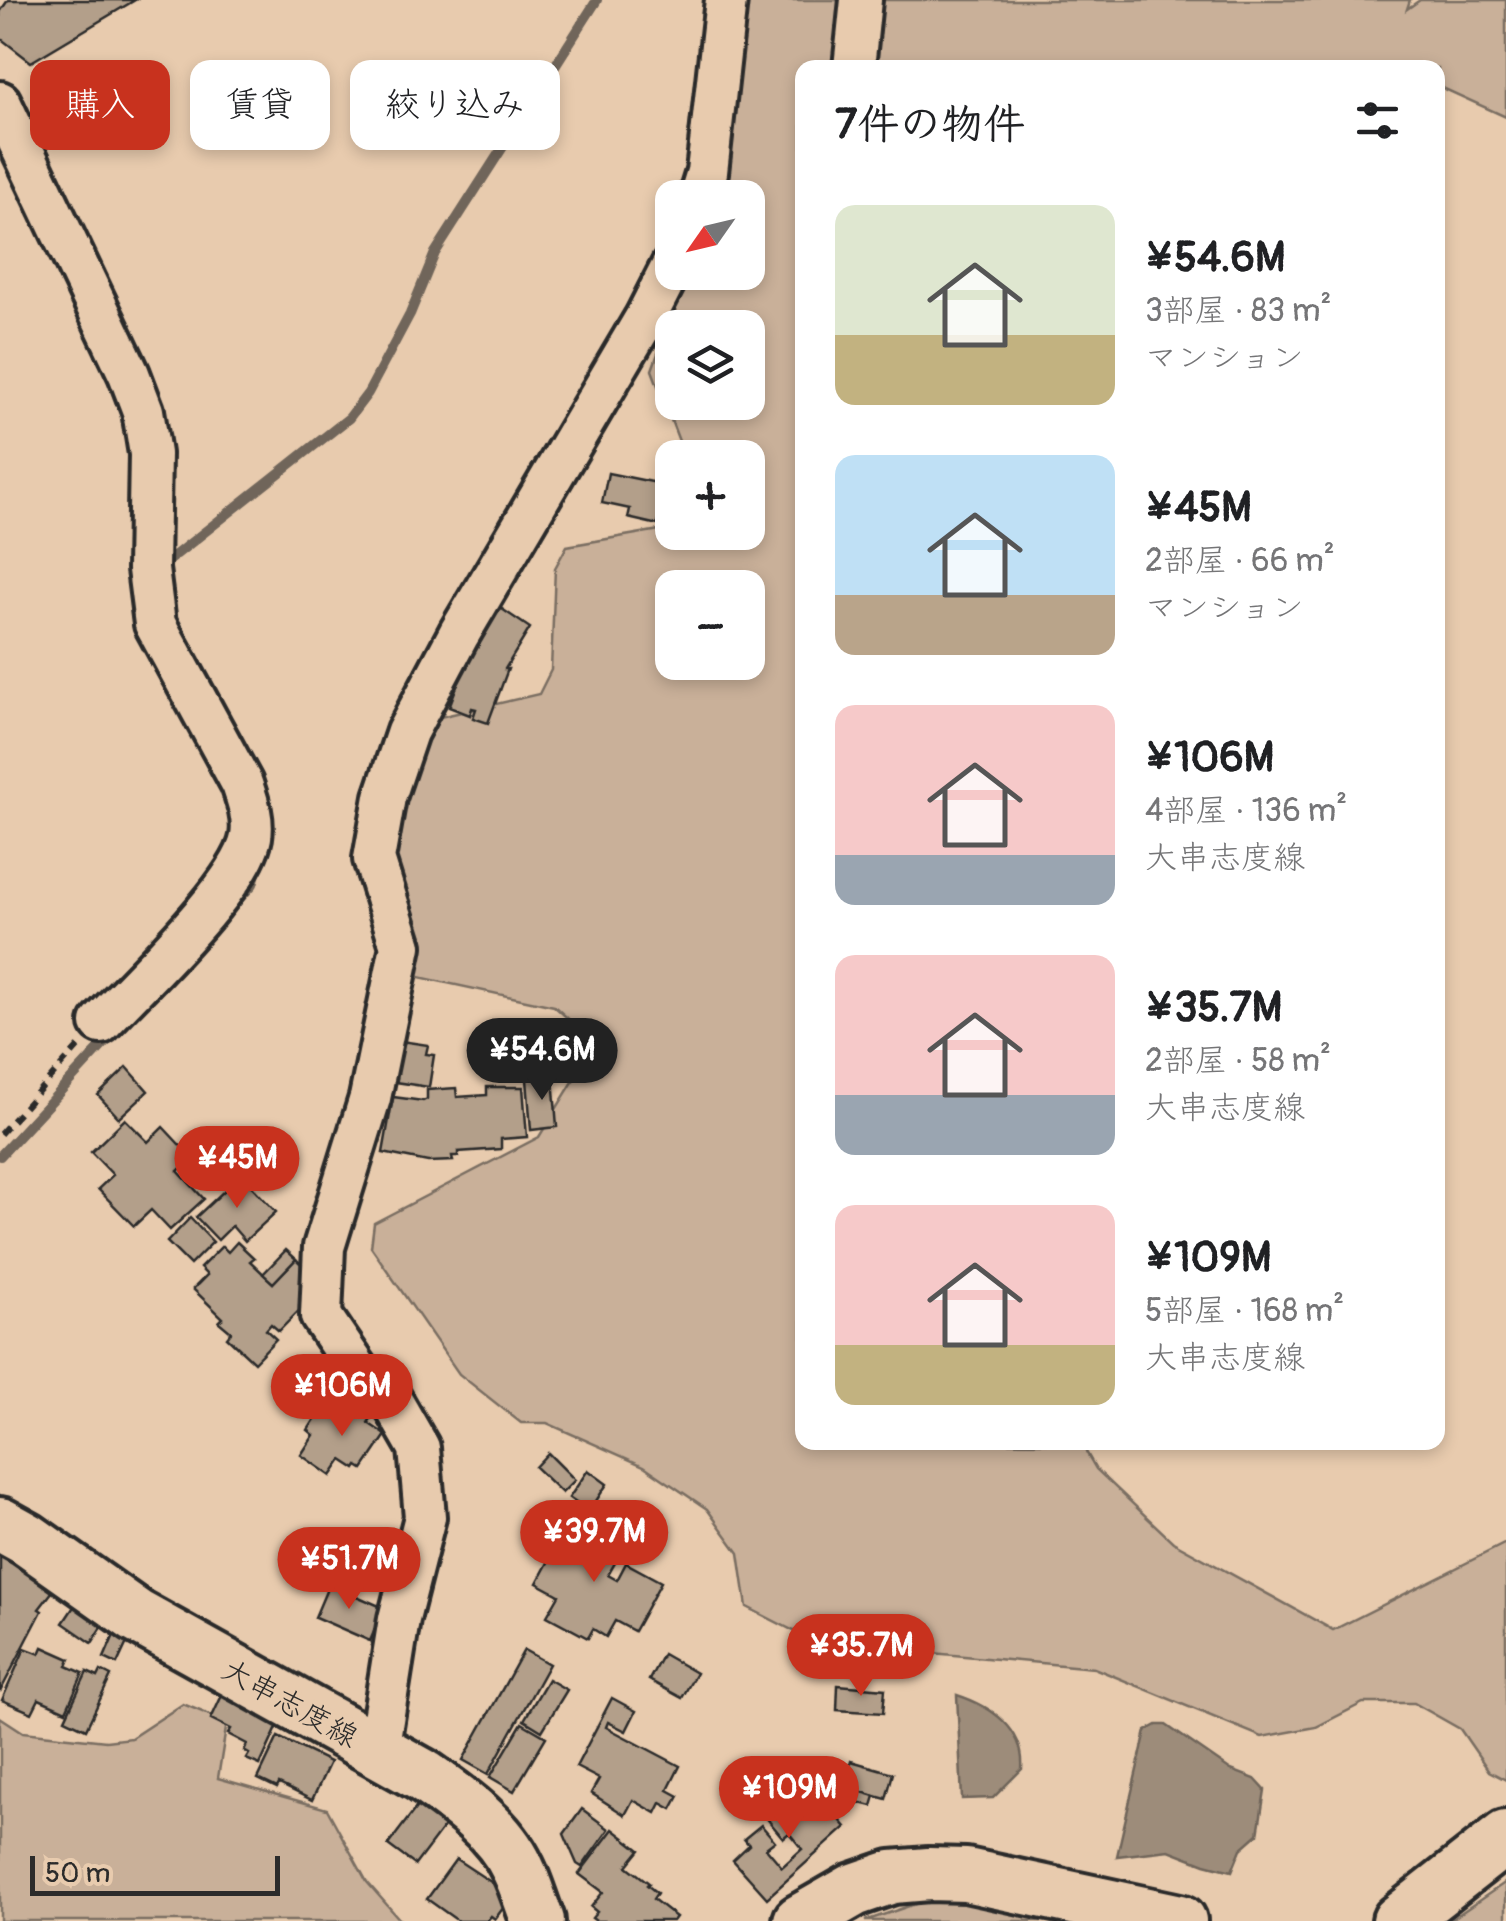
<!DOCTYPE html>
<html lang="ja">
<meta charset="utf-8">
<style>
:root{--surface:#fff;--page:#f2f2f2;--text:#202124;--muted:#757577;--accent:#c8321e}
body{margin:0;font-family:Pangolin,"Klee One",sans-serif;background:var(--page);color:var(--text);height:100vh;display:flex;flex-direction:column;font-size:38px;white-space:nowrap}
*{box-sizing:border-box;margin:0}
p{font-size:32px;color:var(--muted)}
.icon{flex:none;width:55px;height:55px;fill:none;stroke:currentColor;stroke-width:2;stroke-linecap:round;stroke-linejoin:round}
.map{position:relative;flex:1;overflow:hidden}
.sheet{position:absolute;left:795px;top:60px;width:650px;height:1390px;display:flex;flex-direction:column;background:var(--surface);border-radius:20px;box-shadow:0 5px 15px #0003}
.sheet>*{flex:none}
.hud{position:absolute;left:30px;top:60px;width:615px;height:90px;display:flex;gap:20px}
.needle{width:65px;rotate:236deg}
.buttons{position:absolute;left:655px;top:180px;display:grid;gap:20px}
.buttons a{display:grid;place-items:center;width:110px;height:110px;border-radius:20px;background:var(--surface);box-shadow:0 5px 15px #0003;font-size:50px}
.scale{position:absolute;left:30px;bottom:25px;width:250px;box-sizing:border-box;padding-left:10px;border:5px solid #2b2b2b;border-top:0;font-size:28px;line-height:35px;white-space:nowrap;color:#2b2b2b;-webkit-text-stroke:8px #e8cbae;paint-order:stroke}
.price{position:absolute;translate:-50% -85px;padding:0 22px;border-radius:35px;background:var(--accent);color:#fff;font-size:32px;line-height:65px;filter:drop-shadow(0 2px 5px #0008)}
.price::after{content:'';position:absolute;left:50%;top:60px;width:30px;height:22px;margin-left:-15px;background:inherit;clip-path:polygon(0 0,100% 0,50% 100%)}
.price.current{background:#222;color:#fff}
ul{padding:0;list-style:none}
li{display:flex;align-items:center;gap:30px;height:250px;padding:0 40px}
li span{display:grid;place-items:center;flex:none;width:280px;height:200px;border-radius:20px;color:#555}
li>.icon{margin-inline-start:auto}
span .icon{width:120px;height:120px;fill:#fffc;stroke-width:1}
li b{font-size:42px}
h2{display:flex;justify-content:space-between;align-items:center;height:120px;padding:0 40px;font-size:42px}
.tag{padding:0 35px;border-radius:20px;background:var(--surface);box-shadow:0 5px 15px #0003;font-size:35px;line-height:90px}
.tag.current{background:var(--accent);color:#fff}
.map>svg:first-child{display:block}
.green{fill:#c9b099;stroke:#7a6e62;stroke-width:2.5;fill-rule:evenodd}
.water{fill:#9d8c7a;stroke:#6f655a;stroke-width:2.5}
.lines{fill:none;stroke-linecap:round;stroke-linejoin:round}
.stream{stroke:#6f655a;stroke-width:10}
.building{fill:#b39f8a;stroke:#2b2b2b;stroke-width:2.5}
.minor-casing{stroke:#2b2b2b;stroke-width:48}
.major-casing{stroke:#2b2b2b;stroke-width:60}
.path{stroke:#2b2b2b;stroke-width:6;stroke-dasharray:10 8;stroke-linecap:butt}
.minor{stroke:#e8cbae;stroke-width:40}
.major{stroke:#e8cbae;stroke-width:52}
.labels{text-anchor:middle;stroke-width:9;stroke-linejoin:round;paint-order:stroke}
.street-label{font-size:30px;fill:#2b2b2b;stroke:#e8cbae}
</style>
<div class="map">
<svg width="1506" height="1921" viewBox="0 0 1506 1921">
<rect width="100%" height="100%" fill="#e8cbae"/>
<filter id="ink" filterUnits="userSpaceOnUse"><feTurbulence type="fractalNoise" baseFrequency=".01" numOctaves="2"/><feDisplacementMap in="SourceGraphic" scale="20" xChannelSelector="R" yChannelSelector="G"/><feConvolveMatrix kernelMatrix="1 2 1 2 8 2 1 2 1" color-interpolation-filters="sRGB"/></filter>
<g filter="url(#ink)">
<g class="green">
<path d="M739,0H1410L1407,9L1420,0H1506V117L1438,86V68H802V1442L1081,1443L1096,1469L1173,1542L1333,1630L1506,1543V1780L1489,1771L1460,1729L1414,1703H1363L1316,1727L1262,1737L1094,1668L846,1645L794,1631L747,1607L739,1553L707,1509L644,1466L547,1423H521L459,1374L371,1247L374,1223L539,1137L579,1072L573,1023L554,1006L419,977L379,838L422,733L440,717L539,694L551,670L555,568L567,546L665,529L672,521V532H748V458L685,457L652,370L687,273L748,272V198L701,197ZM672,328H748V402H672ZM672,588H748V662H672Z"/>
<polygon points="183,1704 227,1722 218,1778 327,1809 367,1882 401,1921 0,1921 0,1717 23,1732 106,1741 131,1738"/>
<polygon points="1506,1882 1506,1921 1449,1921"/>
<polygon points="975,1897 1052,1921 865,1921 921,1902"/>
</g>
<g class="water">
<path d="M957,1695C991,1706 1025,1729 1022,1769L993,1798L962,1799Z"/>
<polygon points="1157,1725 1166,1725 1231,1770 1255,1779 1265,1790 1258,1834 1241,1849 1232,1871 1205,1864 1169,1850 1117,1856 1146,1731"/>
</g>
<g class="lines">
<g class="stream">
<polyline points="162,570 164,564 349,418 368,393 410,314 435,253 597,0"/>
<polyline points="240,898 253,884 258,866"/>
<polyline points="0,1156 106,1042"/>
</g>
</g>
<g class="building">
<polygon points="8,0 135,0 31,62 0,38 0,12"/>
<polygon points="608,473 667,485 658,525 628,518 630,509 602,503"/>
<polygon points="499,607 530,628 505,669 508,669 488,723 473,718 476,709 472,708 470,715 449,707 469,654"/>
<polygon points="401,1041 428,1045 426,1054 434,1055 429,1087 395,1082"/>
<polygon points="127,1067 148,1091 119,1118 98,1095"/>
<polygon points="553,1077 557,1127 531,1130 527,1079"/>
<polygon points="487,1087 523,1087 527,1137 501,1139 501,1149 458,1152 458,1156 452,1156 453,1161 428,1162 383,1153 393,1097 423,1101 427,1099 427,1090 456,1088 457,1097 487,1095"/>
<polygon points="125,1119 148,1142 163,1127 192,1158 178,1171 204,1199 170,1230 151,1210 134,1226 98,1189 113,1175 91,1152"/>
<polygon points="241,1175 276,1212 245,1241 232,1226 218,1240 196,1217"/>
<polygon points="190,1218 213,1242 190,1265 167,1242"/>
<polygon points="237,1242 254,1258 250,1261 273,1283 296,1259 323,1286 279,1331 271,1324 266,1330 276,1339 254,1362 227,1337 231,1332 219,1322 223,1318 193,1289 207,1275 200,1268 222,1246 228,1252"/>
<polygon points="286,1250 296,1259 273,1283 263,1274"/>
<polygon points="340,1403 350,1410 354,1404 372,1417 368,1423 386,1435 363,1469 358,1466 356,1469 342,1460 331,1476 301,1455 314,1435 308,1430 322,1408 328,1412 333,1405 337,1407"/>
<polygon points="548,1453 575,1480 562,1493 535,1467"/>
<polygon points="588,1470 607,1484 589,1512 569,1498"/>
<polygon points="573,1516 595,1528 588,1539 619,1556 608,1575 617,1580 626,1563 661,1582 634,1631 615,1621 606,1637 593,1629 588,1638 547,1616 559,1595 537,1583"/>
<polygon points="7,1549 56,1587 39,1609 42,1611 0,1692 0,1558"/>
<polygon points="329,1584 384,1608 370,1641 315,1617"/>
<polygon points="75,1605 104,1624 92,1643 63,1623"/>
<polygon points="117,1628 131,1634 117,1664 104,1658"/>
<polygon points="43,1647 70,1659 67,1666 83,1673 66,1711 39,1699 32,1713 2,1700 25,1648 40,1654"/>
<polygon points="524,1650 549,1664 488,1774 463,1760"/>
<polygon points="663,1654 696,1673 682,1698 649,1680"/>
<polygon points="101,1671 111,1676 86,1729 65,1719 87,1672 98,1677"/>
<polygon points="548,1679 567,1690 542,1731 524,1720"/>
<polygon points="838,1685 885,1689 883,1713 837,1710"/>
<polygon points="224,1691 282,1717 260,1765 246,1759 249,1754 244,1751 247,1744 228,1734 231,1729 211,1719"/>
<polygon points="612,1698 636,1711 626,1731 608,1722 606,1727 680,1766 668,1790 679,1796 672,1809 661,1803 656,1813 633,1800 625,1815 591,1793 599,1779 576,1767"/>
<polygon points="522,1723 546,1737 514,1791 490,1777"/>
<polygon points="278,1737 330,1762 312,1800 279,1784 277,1788 258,1779"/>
<polygon points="851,1761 893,1773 886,1799 840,1786 844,1768 849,1770"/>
<polygon points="852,1789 875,1796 872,1806 849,1800"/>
<polygon points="802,1791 808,1799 816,1792 846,1827 767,1898 733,1860 749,1845 744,1839 761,1825 775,1841 766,1848 782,1867 802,1849 789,1833 783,1838 768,1820"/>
<polygon points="425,1796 452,1816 415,1865 388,1845"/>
<polygon points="582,1809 609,1829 582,1867 577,1864 564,1834"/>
<polygon points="613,1829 640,1850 627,1866 649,1883 647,1885 657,1893 653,1899 676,1917 673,1921 596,1921 592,1918 597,1912 591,1907 603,1892 579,1874"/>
<polygon points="456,1859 512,1896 495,1919 491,1916 487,1921 458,1921 427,1899"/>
</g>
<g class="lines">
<g class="minor-casing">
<g id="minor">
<polyline points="854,68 861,0"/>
<path d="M0,102L129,374L143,411L150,454L148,569L155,624L242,784C248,802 254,819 251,837C242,886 138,983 101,1023"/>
<polyline points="699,198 707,172 726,0"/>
<polyline points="378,1751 399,1619 425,1517 419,1448 389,1396 365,1381 321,1316 324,1247 370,1098 401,946 374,859 385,797 407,732 459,634 646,317 672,266"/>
</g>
</g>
<g class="major-casing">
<g id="major">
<path d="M0,1524L27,1539L136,1616L422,1775C458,1800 499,1828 518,1869C526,1885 531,1904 538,1921"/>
<polyline points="800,1921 854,1890 892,1877 929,1874 966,1875 1180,1921"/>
<polyline points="1399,1921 1506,1837"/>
</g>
</g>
<polyline class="path" points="0,1134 79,1046"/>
<use href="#minor" class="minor"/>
<use href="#major" class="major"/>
</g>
</g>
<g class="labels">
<g class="street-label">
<text transform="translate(290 1703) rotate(29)" y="10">大串志度線</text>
</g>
</g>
</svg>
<div class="buttons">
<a><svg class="needle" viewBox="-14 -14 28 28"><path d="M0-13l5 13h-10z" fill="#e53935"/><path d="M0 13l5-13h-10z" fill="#757577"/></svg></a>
<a><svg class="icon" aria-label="layers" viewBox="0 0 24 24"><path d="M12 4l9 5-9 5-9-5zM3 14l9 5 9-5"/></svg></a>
<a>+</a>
<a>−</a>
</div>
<div class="scale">50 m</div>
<b class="price current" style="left:542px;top:1103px">¥54.6M</b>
<b class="price" style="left:237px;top:1211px">¥45M</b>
<b class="price" style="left:342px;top:1439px">¥106M</b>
<b class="price" style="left:594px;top:1585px">¥39.7M</b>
<b class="price" style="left:349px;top:1612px">¥51.7M</b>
<b class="price" style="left:861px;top:1699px">¥35.7M</b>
<b class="price" style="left:789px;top:1841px">¥109M</b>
<div class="hud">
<a class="tag current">購入</a>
<a class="tag">賃貸</a>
<a class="tag">絞り込み</a>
</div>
<section class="sheet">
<h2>7件の物件<svg class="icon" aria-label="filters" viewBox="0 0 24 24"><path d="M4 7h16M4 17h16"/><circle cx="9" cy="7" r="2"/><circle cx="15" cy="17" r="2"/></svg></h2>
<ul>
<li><span style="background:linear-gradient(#dfe7d0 65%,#c2b280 0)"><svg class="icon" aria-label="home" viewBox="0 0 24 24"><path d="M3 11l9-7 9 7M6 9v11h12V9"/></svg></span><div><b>¥54.6M</b><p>3部屋 · 83 m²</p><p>マンション</p></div></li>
<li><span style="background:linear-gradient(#bfe0f5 70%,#b9a48a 0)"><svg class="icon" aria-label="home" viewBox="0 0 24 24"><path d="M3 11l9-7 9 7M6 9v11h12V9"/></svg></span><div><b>¥45M</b><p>2部屋 · 66 m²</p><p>マンション</p></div></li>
<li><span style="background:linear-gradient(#f6c9c9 75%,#9aa5b1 0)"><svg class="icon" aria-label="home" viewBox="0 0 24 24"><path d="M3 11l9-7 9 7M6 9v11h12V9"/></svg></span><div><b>¥106M</b><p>4部屋 · 136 m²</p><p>大串志度線</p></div></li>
<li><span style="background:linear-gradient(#f6c9c9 70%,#9aa5b1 0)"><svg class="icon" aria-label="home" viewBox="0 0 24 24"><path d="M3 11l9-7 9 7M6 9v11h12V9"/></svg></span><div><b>¥35.7M</b><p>2部屋 · 58 m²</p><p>大串志度線</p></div></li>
<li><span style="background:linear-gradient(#f6c9c9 70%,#c2b280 0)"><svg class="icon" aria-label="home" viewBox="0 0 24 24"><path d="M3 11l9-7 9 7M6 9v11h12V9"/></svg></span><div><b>¥109M</b><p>5部屋 · 168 m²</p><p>大串志度線</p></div></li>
</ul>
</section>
</div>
